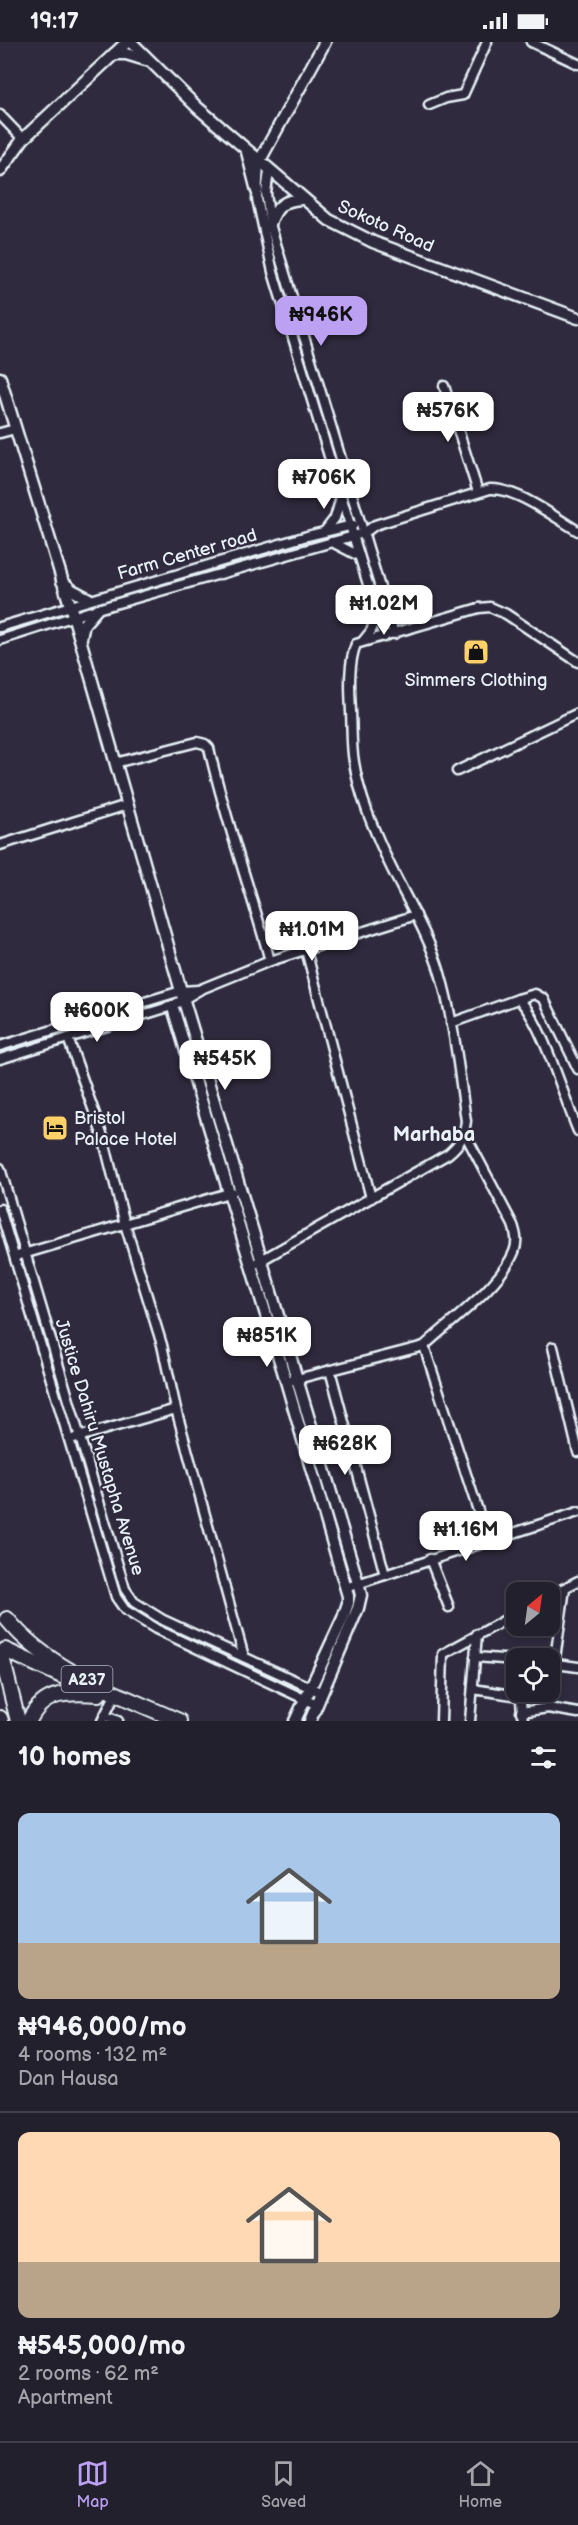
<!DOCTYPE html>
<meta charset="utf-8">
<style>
:root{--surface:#23202e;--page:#2f2d3a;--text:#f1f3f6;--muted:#a3a3aa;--line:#403e4a;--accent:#bca0f2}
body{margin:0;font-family:"Balsamiq Sans",sans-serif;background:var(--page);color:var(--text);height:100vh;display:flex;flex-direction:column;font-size:22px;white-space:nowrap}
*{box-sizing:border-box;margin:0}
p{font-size:20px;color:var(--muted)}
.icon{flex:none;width:33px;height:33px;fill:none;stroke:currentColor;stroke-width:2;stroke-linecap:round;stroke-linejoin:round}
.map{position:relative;height:1679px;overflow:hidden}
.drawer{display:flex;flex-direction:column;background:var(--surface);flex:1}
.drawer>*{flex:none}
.needle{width:39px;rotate:29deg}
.buttons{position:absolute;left:506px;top:1540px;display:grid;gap:12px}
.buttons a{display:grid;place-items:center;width:54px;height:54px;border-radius:12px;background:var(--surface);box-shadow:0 3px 9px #0003,0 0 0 2px var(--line);font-size:30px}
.price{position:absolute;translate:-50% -51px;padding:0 14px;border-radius:12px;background:#fff;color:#222;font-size:20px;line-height:39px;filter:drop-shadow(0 2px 3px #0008)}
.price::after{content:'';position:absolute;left:50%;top:36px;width:18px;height:14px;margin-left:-9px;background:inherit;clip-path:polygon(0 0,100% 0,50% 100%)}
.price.active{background:var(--accent);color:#111}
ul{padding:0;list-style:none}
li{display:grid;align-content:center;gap:12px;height:318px;padding:0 18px}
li+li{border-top:2px solid var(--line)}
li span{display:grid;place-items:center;height:186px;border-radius:12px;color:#555}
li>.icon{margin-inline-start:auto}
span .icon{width:108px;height:108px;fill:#fffc;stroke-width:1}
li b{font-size:26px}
h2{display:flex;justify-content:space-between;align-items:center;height:72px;padding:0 18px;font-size:26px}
.status{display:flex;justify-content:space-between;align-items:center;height:42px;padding:0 30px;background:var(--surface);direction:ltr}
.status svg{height:16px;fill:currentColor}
.dock{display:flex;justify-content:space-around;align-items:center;height:84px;border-top:2px solid var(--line);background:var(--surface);font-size:16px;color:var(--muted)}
.dock a{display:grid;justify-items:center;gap:3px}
.dock .active{color:var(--accent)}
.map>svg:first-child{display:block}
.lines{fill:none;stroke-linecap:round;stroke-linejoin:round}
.minor-casing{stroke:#e8f1f8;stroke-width:13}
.tertiary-casing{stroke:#e8f1f8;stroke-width:15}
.trunk-casing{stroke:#e8f1f8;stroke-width:18}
.minor{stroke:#2f2a3d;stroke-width:8}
.tertiary{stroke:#2f2a3d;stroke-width:10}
.trunk{stroke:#2f2a3d;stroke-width:14}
.labels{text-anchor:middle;stroke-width:4.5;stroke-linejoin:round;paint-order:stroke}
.shield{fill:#2f2a3d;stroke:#b0b5c0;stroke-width:1.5}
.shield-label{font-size:16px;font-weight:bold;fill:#e8f1f8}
.street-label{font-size:18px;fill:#e8f1f8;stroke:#2f2a3d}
.poi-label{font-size:18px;fill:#e8f1f8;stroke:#2f2a3d}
.neighbourhood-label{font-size:20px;font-weight:bold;fill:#e8f1f8;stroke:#2f2a3d}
</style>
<div class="status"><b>19:17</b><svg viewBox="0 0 49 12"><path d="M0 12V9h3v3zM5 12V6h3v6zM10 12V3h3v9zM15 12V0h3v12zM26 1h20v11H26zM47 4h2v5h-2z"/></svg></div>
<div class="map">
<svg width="578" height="1679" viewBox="0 0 578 1679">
<rect width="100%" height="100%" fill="#2f2a3d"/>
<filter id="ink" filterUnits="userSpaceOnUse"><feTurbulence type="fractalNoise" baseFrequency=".0167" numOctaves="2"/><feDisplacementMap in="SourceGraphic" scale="12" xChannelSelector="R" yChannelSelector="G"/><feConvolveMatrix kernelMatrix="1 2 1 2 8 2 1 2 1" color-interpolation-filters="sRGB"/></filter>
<g filter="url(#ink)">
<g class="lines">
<g class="minor-casing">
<g id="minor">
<polyline points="531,0 578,22"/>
<polyline points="429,63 446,56 463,53 487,0"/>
<polyline points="0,73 23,97"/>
<polyline points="259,120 257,157 273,230 384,595"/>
<polyline points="269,129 266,151 270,182 394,592"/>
<polyline points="444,344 478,450"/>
<polyline points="0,391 15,387"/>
<polyline points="325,489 335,476 341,455"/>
<polyline points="332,500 359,514"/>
<polyline points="0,585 307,494 353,483"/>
<path d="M0,598L97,567L364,491L375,483L490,447C517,446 554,475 578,489"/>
<polyline points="363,599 371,589 377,574"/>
<path d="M115,721L197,700L205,702L209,706C225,778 251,848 270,919"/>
<polyline points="457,729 578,671"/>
<polyline points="0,803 127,763"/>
<polyline points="306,908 371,1156"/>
<polyline points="518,957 535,952 544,957 578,1027"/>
<path d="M451,981L518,957C541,976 565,1059 578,1089"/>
<polyline points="68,996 103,1095 125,1182 162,1303 176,1367"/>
<polyline points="0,1004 181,949 198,948"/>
<polyline points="0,1017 172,964 201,947 270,919 416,873"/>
<polyline points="0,1126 125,1547 134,1560 163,1578 322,1651"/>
<polyline points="0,1167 116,1555 125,1568 156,1587 317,1663"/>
<polyline points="20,1213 232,1150"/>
<path d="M251,1224L448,1112C460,1102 464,1095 466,1079C459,1030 454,979 440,931C428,891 406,857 388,819C374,788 359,754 354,720C351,704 352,687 351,670C350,649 348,622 356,602L479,566L490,565L506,572L578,620"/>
<path d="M424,1304C451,1279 500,1244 514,1210C518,1200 516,1192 513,1183L465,1092"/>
<polyline points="553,1305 578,1410"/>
<polyline points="330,1328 385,1533"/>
<polyline points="293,1338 424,1304 488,1499"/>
<polyline points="75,1396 176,1367 244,1615"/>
<polyline points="430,1517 449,1565"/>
<polyline points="345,1546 578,1470"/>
<polyline points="549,1554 578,1539"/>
<polyline points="475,1615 516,1618"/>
<polyline points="549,1621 578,1625"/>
<polyline points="473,1647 519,1654"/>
<polyline points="520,1650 523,1679"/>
<polyline points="548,1666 565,1546"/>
<polyline points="521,1670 548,1666 578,1671"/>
<polyline points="106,1674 118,1679"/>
<polyline points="102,1679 113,1657"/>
<polyline points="441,1679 443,1612 516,1572"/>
<polyline points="470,1679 477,1592"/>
</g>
</g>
<g class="tertiary-casing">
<g id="tertiary">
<polyline points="131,0 198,66 329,178 373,200 578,276"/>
<polyline points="114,12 126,12 146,18"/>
<polyline points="247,110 257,149"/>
<polyline points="259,120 325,0"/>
<polyline points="0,129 23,97 127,0"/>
<path d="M270,182C276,164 284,158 302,157"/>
<polyline points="0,336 74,576 181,949 358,1541 361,1553 358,1566 310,1679"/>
<polyline points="62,539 72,548 89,557"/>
<polyline points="81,596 84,582 97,567"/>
<polyline points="174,969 286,1339 348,1554 348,1561 343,1576 295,1679"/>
</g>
</g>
<g class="trunk-casing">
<g id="trunk">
<path d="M7,1577C50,1630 119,1652 179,1679"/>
<polyline points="5,1608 66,1636"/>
<polyline points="1,1611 18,1679"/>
<polyline points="0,1676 1,1679"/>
<path d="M29,1679C43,1648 70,1650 99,1652"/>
</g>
</g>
<use href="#minor" class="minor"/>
<use href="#tertiary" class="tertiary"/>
<use href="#trunk" class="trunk"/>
</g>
</g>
<defs>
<g id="shop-square" transform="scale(1.35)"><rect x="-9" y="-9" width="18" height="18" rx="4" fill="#ffd166" stroke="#2f2a3d"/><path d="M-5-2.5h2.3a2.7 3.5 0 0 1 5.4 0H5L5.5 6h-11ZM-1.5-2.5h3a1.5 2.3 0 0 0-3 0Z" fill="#111"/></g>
<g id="hotel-square" transform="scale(1.35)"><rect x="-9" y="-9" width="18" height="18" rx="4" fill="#ffd166" stroke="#2f2a3d"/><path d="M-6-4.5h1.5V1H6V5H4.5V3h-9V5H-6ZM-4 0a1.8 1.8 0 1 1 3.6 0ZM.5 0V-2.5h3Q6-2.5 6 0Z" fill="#111"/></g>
</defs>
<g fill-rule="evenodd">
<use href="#shop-square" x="476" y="610"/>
<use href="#hotel-square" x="55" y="1086"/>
</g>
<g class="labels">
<rect class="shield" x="61.5" y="1624" width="51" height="26" rx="4.5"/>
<g class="shield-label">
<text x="87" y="1643">A237</text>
</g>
<g class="street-label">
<text transform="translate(386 184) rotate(24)" y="6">Sokoto Road</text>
<text transform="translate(187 512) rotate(-16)" y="6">Farm Center road</text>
<text transform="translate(100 1405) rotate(73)" y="6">Justice Dahiru Mustapha Avenue</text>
</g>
<g class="poi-label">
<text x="476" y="644">Simmers Clothing</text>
<text x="74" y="1082" text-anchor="start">Bristol<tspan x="74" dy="21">Palace Hotel</tspan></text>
</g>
<g class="neighbourhood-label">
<text x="434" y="1099">Marhaba</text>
</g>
</g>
</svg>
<div class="buttons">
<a><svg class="needle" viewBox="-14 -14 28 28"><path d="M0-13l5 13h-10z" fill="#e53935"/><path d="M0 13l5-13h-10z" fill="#a3a3aa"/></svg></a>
<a><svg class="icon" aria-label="locate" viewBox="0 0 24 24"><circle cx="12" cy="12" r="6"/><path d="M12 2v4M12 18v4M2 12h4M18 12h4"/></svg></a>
</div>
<b class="price active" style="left:321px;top:305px">₦946K</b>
<b class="price" style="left:448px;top:401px">₦576K</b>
<b class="price" style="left:324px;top:468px">₦706K</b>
<b class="price" style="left:384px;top:594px">₦1.02M</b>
<b class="price" style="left:312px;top:920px">₦1.01M</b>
<b class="price" style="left:97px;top:1001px">₦600K</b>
<b class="price" style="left:225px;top:1049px">₦545K</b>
<b class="price" style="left:267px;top:1326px">₦851K</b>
<b class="price" style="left:345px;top:1434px">₦628K</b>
<b class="price" style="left:466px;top:1520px">₦1.16M</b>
</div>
<section class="drawer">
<h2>10 homes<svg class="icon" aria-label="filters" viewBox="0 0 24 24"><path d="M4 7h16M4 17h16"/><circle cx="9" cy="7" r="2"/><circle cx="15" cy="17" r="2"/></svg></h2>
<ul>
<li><span style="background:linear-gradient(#a9c7e8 70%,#b9a48a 0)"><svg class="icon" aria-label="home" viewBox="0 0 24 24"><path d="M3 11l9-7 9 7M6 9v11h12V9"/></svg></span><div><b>₦946,000/mo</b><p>4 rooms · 132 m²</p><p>Dan Hausa</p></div></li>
<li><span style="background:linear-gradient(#ffd9b3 70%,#b9a48a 0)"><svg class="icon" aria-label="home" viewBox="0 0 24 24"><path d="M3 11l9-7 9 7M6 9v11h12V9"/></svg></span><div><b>₦545,000/mo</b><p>2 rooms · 62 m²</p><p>Apartment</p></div></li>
</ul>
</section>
<nav class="dock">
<a class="active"><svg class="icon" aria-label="map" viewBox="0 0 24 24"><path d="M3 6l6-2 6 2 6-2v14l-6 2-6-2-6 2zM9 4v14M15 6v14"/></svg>Map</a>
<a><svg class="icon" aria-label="saved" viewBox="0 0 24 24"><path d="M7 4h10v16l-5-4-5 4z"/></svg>Saved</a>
<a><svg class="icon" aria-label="home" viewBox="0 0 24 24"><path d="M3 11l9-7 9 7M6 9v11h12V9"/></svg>Home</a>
</nav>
